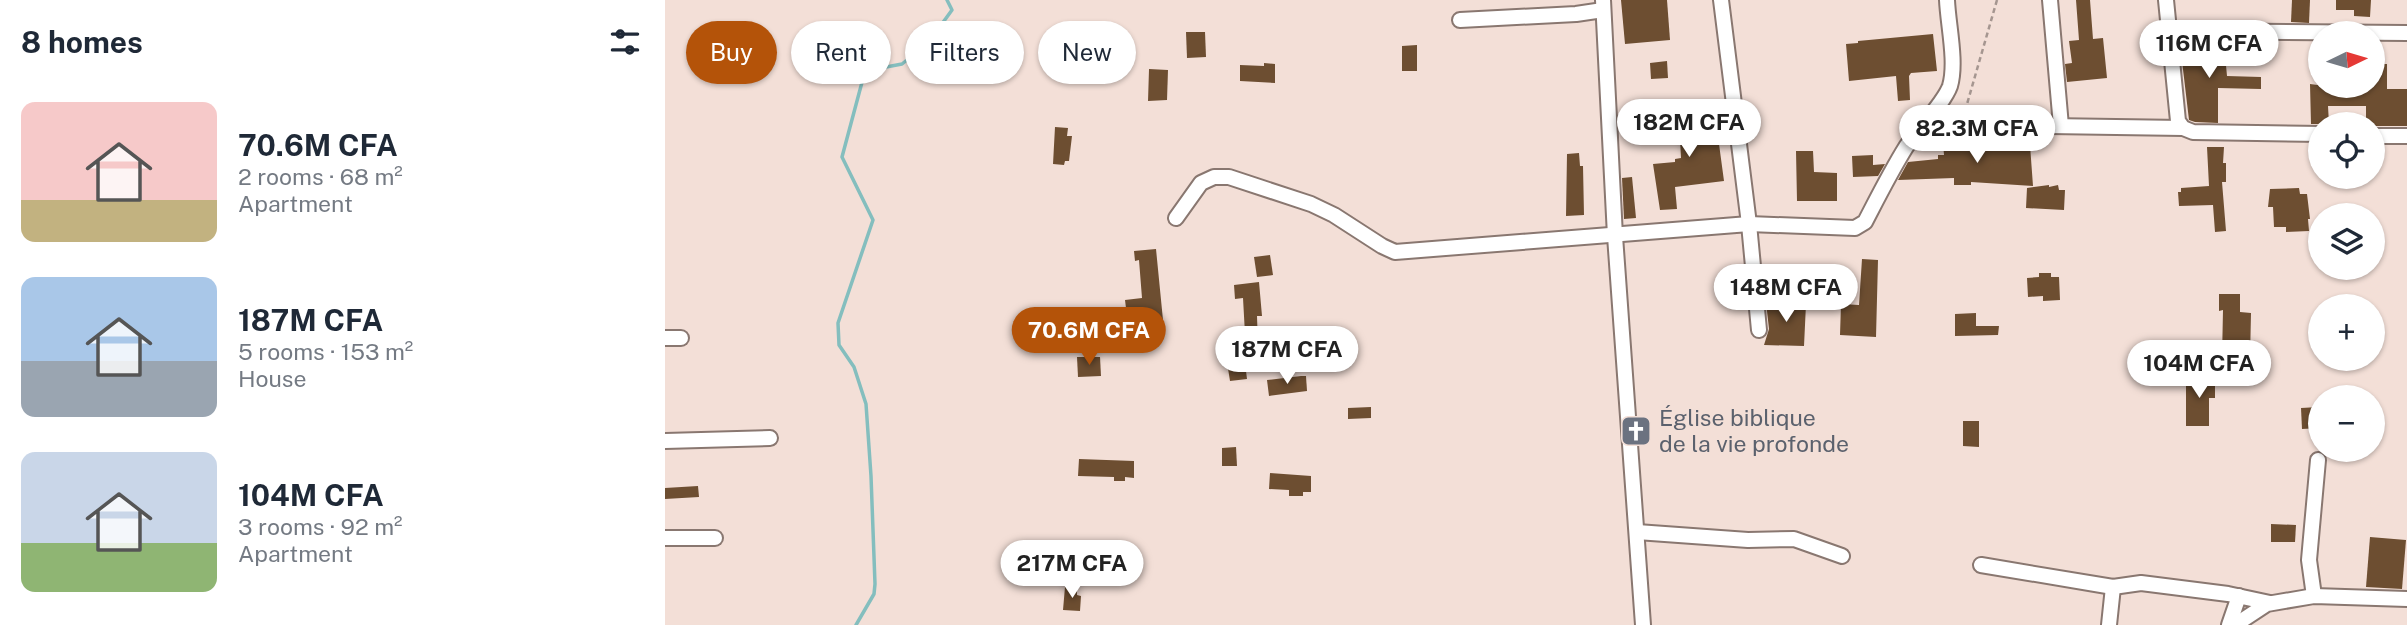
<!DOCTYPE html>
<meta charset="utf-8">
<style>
:root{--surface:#fff;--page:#f6f6f7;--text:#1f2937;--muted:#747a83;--accent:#b45309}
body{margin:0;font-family:"Public Sans",sans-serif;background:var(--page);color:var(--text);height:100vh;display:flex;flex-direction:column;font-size:26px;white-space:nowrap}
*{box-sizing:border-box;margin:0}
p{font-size:23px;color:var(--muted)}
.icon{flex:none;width:38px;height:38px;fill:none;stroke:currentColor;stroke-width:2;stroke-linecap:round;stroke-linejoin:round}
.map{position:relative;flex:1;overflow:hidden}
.side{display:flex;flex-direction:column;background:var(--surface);width:665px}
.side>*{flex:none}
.guide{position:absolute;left:21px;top:21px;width:665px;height:63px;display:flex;gap:14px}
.needle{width:46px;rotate:85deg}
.controls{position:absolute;left:1643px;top:21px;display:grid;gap:14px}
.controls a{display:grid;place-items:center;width:77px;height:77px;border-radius:50%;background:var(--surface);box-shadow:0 2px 5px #0004;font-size:35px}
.price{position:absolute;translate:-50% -60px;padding:0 16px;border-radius:24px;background:#fff;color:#222;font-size:23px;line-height:46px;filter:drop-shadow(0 2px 4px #0008)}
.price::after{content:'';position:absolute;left:50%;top:42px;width:21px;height:16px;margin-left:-10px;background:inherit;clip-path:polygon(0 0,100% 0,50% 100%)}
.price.on{background:var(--accent);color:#fff}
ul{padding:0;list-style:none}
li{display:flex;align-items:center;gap:21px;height:175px;padding:0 21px}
li span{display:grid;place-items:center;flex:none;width:196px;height:140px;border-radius:14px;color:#555}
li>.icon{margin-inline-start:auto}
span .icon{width:84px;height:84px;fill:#fffc;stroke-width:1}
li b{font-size:30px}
h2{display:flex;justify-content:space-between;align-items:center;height:84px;padding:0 21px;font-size:30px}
.pill{padding:0 24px;border-radius:32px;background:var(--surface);box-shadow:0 2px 5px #0004;font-size:24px;line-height:63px}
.pill.on{background:var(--accent);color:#fff}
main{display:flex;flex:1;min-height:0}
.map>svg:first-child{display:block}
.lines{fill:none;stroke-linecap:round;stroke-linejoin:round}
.stream{stroke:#84bebe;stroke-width:3.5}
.building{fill:#6d4e31}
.minor-casing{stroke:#897770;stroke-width:18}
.path{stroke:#a59690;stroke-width:2.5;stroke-dasharray:5 3.5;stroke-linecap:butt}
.minor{stroke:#fff;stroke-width:14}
.labels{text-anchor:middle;stroke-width:7;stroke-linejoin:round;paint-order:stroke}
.worship-label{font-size:23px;fill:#5b616d;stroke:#f3dfd7;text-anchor:start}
</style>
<main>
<section class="side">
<h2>8 homes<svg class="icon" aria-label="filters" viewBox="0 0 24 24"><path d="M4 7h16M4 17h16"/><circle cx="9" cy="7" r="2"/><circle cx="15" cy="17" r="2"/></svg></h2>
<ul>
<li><span style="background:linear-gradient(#f6c9c9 70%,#c2b280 0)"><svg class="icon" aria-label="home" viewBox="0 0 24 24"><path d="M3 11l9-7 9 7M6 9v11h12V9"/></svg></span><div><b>70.6M CFA</b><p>2 rooms · 68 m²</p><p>Apartment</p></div></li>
<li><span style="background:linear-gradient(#a9c7e8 60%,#9aa5b1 0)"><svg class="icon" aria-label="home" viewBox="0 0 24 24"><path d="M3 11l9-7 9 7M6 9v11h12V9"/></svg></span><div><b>187M CFA</b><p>5 rooms · 153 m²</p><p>House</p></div></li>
<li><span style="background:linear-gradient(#c9d6e8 65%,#8fb573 0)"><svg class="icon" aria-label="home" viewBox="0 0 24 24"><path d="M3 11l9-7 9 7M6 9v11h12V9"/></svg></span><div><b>104M CFA</b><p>3 rooms · 92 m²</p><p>Apartment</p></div></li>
</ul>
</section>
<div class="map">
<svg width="1742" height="625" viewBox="0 0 1742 625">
<rect width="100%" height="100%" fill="#f3dfd7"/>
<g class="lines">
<polyline class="stream" points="191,625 209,594 210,584 206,476 201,404 189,367 174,345 173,323 208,220 177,157 200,71 237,64 263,43 287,10 282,0"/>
</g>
<g class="building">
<polygon points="956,0 1002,0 1005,40 960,44"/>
<polygon points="1411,0 1425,0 1428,39 1438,38 1442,78 1402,82 1400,64 1407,63 1404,41 1414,40"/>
<polygon points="1627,0 1645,0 1644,23 1626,22"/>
<polygon points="1671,0 1706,0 1705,17 1689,16 1689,10 1671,10"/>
<polygon points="521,32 540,32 541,57 522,58"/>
<polygon points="1268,34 1272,71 1246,73 1244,76 1245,100 1233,101 1231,76 1184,81 1181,44 1193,43 1193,41"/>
<polygon points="1515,44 1559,44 1562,76 1596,77 1596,89 1553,88 1553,123 1530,122 1524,120"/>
<polygon points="752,45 752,71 737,71 737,46"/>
<polygon points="1002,61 1003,78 986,79 985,63"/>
<polygon points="599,63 610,64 610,83 575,81 575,65 599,66"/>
<polygon points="1708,64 1722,64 1722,89 1742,89 1742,126 1708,126 1708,124 1701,124 1701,106 1663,106 1664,124 1646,124 1645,84 1660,86 1660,90 1685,89 1685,86 1708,86"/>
<polygon points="484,69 503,70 502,100 483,101"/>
<polygon points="1043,110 1046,145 1054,144 1059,181 1010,187 1012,209 995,210 988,164 1010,162 1010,159 1016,158 1015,139 1008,140 1006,115"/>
<polygon points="390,127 403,128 402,136 407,136 404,161 400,161 399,165 388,164"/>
<polygon points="1312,141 1365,145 1368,186 1306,182 1306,185 1289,185 1289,178 1233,180 1243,162 1273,159 1273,155 1279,155 1278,143 1312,143"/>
<polygon points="1542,147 1559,147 1558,163 1561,163 1561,182 1557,182 1561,231 1550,232 1548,205 1514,206 1513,192 1516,192 1516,188 1544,186"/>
<polygon points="1131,151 1148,151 1149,172 1172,173 1172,201 1132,201"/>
<polygon points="914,153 915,166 918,166 919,215 901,216 902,154"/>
<polygon points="1208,155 1208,165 1220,164 1213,176 1188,177 1187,156"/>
<polygon points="967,177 971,218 959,219 957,178"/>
<polygon points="1384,185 1384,187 1393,185 1394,190 1400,190 1399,210 1361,208 1362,188"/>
<polygon points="1634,188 1635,194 1642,194 1645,219 1643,219 1644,231 1621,232 1621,227 1609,227 1608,207 1603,207 1605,189"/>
<polygon points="491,249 498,320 463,324 460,300 477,298 474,260 470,261 469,251"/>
<polygon points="605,255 608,275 592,277 589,257"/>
<polygon points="1197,259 1213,260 1211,337 1175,335 1176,304 1194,305"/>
<polygon points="1374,273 1386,273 1386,277 1394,277 1395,300 1378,301 1378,296 1363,297 1362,278 1374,277"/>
<polygon points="594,282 597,316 592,316 593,346 578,347 582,379 565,381 558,337 580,334 578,298 570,299 569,285"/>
<polygon points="1554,294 1575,294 1575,312 1586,313 1585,359 1557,358 1558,310 1554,311"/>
<polygon points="1101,302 1141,304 1139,346 1099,345 1104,329"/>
<polygon points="1311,313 1311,326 1334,326 1333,335 1290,336 1290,314"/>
<polygon points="412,357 435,357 436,376 413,377"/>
<polygon points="636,376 641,376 642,391 604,396 602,380"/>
<polygon points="1521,376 1550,376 1550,398 1544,398 1544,426 1521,426"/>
<polygon points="706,407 706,418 683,419 683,408"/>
<polygon points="1654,407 1655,428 1637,429 1636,408"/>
<polygon points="1298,421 1314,421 1314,447 1298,446"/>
<polygon points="571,447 572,466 557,466 557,448"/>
<polygon points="414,459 469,461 469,478 460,477 460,481 449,481 449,477 413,476"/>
<polygon points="605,473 646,476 646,492 638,492 638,496 624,496 624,490 604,489"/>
<polygon points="33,486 34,497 0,499 0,488"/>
<polygon points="1606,524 1631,525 1630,542 1606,542"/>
<polygon points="1705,537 1741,540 1737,589 1701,587"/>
<polygon points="400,587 412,589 412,595 416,596 415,611 398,610"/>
</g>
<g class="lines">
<g class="minor-casing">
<g id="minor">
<polyline points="938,0 950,236 978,625"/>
<polyline points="1056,0 1084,224 1094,330"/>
<polyline points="1385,0 1396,126"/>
<polyline points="1501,0 1513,121 1518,128 1528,132 1656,134"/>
<polyline points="795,20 911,14 938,10"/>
<polyline points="1505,31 1742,33"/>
<polyline points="1256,124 1518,128"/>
<polyline points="1708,136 1742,136"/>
<path d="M511,218L536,183L549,177H564L646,204L669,215L717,246L730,252L1084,224L1190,228L1200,222C1213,197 1226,171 1241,147C1253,129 1279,103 1285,86C1292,62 1283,25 1282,0"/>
<polyline points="0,338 16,338"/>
<polyline points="0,441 105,438"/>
<polyline points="972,532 1083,540 1129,539 1177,556"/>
<polyline points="0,538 50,538"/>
<polyline points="1316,565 1448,587 1476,583 1563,594 1605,603"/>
<polyline points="1649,596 1644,560 1653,460"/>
<polyline points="1444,625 1448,587"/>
<polyline points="1564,625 1574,596"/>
<polyline points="1570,625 1602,604 1649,596 1742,599"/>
</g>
</g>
<polyline class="path" points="1300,111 1332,0"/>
<use href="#minor" class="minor"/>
</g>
<defs>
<g id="church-square" transform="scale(1.575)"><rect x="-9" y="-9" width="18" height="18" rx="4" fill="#6b7280" stroke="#f3dfd7"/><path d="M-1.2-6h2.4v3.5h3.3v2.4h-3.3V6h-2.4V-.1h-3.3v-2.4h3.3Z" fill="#fff"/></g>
</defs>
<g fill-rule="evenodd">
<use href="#church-square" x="971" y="431"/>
</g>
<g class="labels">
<g class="worship-label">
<text x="994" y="426">Église biblique<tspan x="994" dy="26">de la vie profonde</tspan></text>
</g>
</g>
</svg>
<div class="controls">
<a><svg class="needle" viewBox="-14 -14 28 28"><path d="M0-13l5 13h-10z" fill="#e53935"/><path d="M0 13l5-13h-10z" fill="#747a83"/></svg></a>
<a><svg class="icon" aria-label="locate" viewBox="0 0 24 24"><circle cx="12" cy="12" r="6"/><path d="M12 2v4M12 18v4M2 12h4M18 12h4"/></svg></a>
<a><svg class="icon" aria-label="layers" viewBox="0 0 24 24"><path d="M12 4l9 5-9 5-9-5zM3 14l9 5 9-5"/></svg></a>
<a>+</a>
<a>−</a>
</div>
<b class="price" style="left:1544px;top:80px">116M CFA</b>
<b class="price" style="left:1024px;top:159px">182M CFA</b>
<b class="price" style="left:1312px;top:165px">82.3M CFA</b>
<b class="price" style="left:1121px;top:324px">148M CFA</b>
<b class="price on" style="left:424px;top:367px">70.6M CFA</b>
<b class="price" style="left:622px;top:386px">187M CFA</b>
<b class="price" style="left:1534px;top:400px">104M CFA</b>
<b class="price" style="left:407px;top:600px">217M CFA</b>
<div class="guide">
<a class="pill on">Buy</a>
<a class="pill">Rent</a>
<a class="pill">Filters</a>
<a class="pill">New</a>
</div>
</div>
</main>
